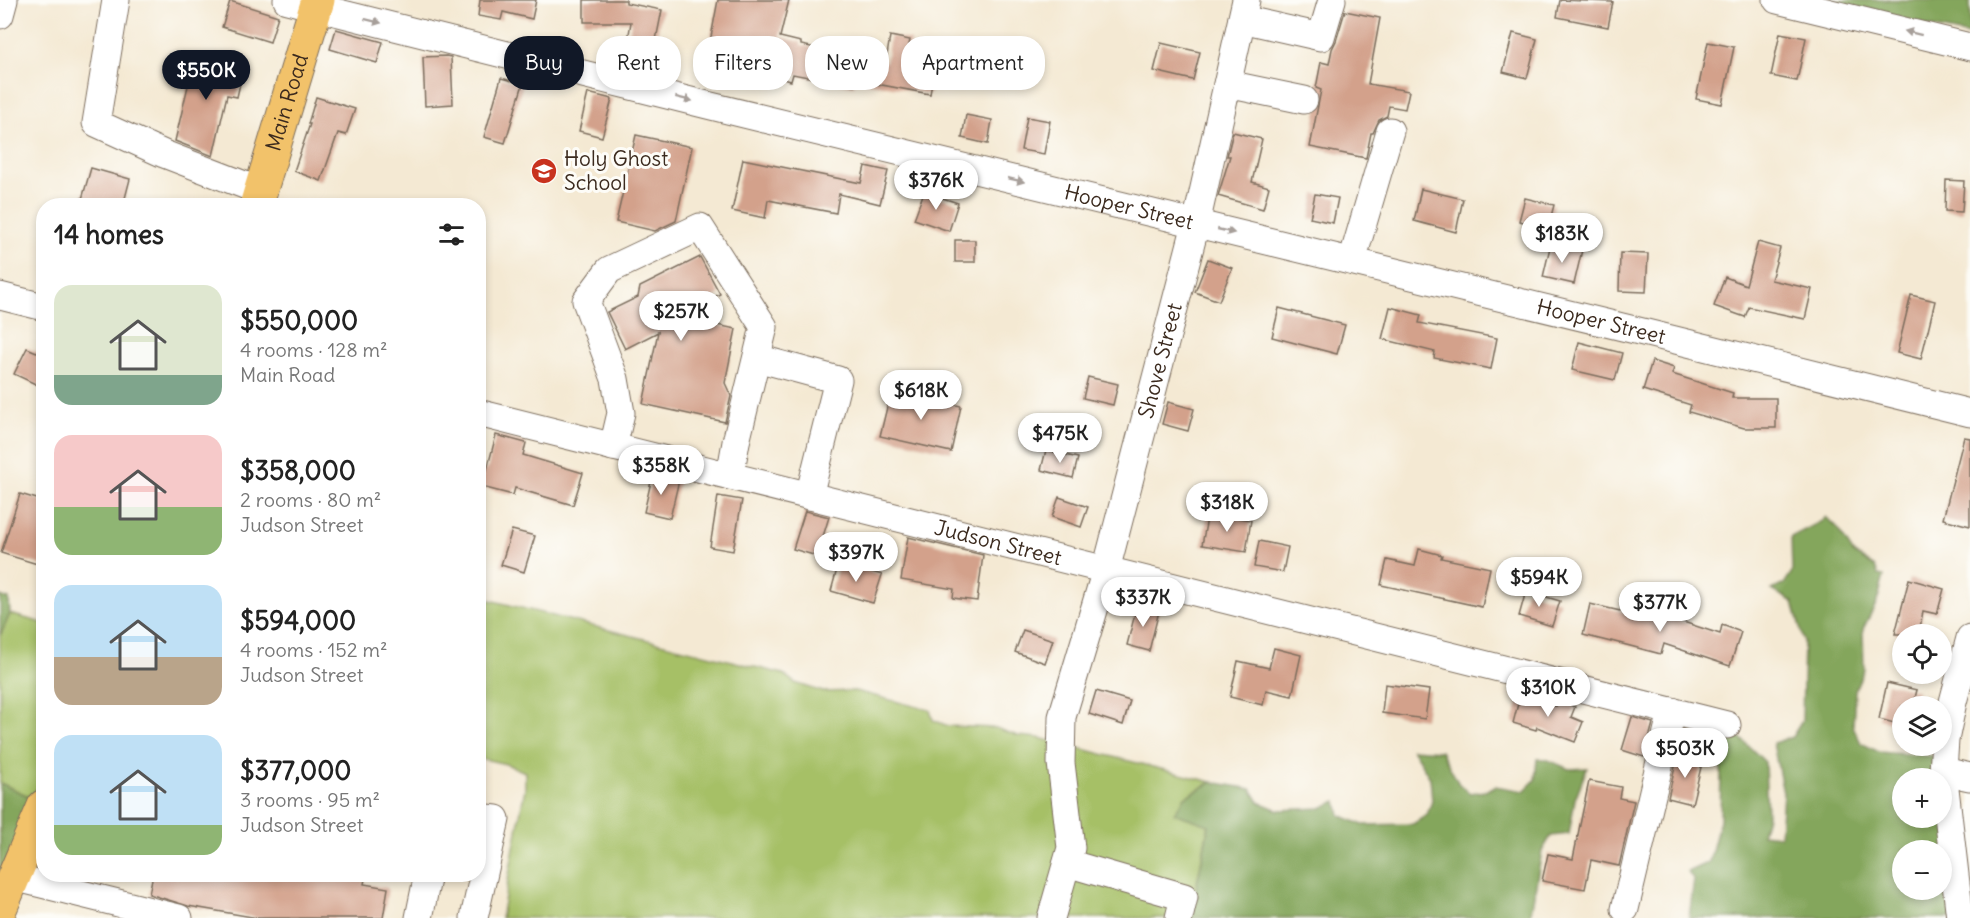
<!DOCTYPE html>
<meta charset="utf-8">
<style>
:root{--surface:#fff;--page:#f2f2f2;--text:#222;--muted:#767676;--accent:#111827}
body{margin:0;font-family:Delius,sans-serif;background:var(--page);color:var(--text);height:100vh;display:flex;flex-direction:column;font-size:22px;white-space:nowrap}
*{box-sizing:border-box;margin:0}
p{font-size:20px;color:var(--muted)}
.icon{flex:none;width:33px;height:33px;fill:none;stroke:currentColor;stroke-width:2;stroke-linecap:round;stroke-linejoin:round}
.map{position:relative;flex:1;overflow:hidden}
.sheet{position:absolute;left:36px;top:198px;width:450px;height:684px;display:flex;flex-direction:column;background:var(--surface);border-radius:24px;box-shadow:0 3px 9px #0003}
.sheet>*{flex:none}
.guide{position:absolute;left:504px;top:36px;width:570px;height:54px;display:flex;gap:12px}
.buttons{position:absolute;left:1892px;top:624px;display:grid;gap:12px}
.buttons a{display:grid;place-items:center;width:60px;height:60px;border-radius:50%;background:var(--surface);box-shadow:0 3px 9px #0003;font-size:30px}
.price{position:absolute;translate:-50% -51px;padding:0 14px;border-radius:21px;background:#fff;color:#222;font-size:20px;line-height:39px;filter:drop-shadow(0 2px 3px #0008)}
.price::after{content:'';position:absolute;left:50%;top:36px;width:18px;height:14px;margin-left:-9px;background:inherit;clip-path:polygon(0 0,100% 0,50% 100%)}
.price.current{background:var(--accent);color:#fff}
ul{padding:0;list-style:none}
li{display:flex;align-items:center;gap:18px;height:150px;padding:0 18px}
li span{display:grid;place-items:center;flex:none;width:168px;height:120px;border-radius:18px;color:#555}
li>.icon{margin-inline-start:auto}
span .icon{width:72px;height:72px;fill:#fffc;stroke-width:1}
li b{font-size:26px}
h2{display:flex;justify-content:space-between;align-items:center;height:72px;padding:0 18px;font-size:26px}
.tag{padding:0 21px;border-radius:24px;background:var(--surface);box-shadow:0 3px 9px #0003;font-size:21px;line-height:54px}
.tag.current{background:var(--accent);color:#fff}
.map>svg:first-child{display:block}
.green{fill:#a6c066;stroke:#707542;stroke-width:1.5}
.forest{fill:#84a65b;stroke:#60683c;stroke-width:1.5;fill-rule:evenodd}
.building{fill:#d3a18b}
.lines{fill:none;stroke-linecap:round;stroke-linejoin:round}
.minor-casing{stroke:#7c6d5d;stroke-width:29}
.major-casing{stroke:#7c6d5d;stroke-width:35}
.minor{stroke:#fff;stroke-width:27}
.major{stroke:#f2c26a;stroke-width:33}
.oneway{fill:#a79f9a}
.labels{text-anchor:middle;stroke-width:6;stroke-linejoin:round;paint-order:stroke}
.street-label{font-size:21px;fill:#3b2a1e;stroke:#fdfcf7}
.poi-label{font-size:21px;fill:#3b2a1e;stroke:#fdfcf7;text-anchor:start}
</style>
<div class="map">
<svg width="1970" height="918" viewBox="0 0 1970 918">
<rect width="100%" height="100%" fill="#fdfcf7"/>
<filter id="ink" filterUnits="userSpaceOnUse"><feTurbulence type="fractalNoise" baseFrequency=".0167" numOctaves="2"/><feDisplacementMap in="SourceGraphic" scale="12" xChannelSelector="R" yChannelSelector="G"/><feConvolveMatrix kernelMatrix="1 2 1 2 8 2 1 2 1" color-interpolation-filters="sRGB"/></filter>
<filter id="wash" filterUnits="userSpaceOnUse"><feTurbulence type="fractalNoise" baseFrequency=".008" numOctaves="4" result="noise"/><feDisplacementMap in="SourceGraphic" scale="24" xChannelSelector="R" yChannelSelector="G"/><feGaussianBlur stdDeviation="1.35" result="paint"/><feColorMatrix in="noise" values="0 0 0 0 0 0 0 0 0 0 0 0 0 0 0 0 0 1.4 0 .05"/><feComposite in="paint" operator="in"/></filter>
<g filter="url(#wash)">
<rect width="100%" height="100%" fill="#f4e9d3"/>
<g class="green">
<polygon points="482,598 783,674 795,683 823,692 855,691 930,710 933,720 948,726 996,728 1018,736 1039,738 1212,782 1185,797 1175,813 1209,824 1190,918 501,918 525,788 525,772 506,764 479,758 478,600"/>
<polygon points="10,614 43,623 43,800 41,802 0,783 0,636"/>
</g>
<g class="forest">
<polygon points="1795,0 1970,0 1970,35"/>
<path d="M1826,517L1837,528L1854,554L1875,567L1878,575L1884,576L1877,602L1863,629L1864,669L1855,690L1853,726L1861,743L1879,752L1943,757L1962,918H1689L1694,879L1687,872L1709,862L1720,820L1722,724H1726L1765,762L1767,816L1762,834L1780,836L1783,793L1773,743L1792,737L1802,721L1804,642L1793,602L1772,590L1784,584L1792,572L1791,537L1822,521ZM1902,778H1941V818H1902ZM1902,850H1941V890H1902Z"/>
<polygon points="0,596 9,599 10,614 0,636"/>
<polygon points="1412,749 1441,751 1459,784 1470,793 1485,791 1495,786 1524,791 1535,780 1537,759 1546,759 1569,769 1587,768 1575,799 1569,834 1551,836 1542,851 1530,918 1190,918 1209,825 1174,813 1185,797 1212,782 1251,789 1259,802 1278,810 1321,808 1337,801 1340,815 1363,825 1413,824 1427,815 1432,801 1430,778"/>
<polygon points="0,783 41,802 0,905"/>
</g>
<g id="blocks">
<g class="building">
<polygon points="480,0 536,0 532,19 503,12 501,20 478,16"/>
<polygon points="584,0 626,0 626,3 662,10 655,45 628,40 631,22 584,22"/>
<polygon points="718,0 789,0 780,37 801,42 801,45 886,62 890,36 910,40 907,55 936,61 930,94 855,80 854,86 793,74 791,81 763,74 770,49 711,37"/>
<polygon points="1560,0 1613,2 1608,27 1557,17"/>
<polygon points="230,1 278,16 270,42 222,27"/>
<polygon points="1345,11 1380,18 1368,84 1409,91 1405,109 1389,106 1387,116 1379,120 1373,133 1371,133 1366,158 1310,147 1321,90 1316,88 1321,62 1329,64 1332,49 1336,41"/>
<polygon points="336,29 383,42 377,63 330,49"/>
<polygon points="1513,33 1537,39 1527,78 1503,72"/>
<polygon points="1780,33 1806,38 1797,81 1771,76"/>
<polygon points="1708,42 1734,47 1722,104 1696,99"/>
<polygon points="1161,43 1200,52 1193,80 1154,71"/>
<polygon points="191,54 244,66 237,97 227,95 213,156 175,141 188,86 184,85"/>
<polygon points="446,56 451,57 453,104 425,106 423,57"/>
<polygon points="501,78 523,84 505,143 484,137"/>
<polygon points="588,93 612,99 602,137 579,131"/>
<polygon points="316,97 355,109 346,135 338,133 321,181 294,171 310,124 308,124"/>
<polygon points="966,115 992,120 988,144 962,138"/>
<polygon points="1027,117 1050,121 1044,154 1021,150"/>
<polygon points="1233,132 1262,139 1252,182 1269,187 1263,209 1218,196 1230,156 1227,156"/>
<polygon points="636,135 692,147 676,221 655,231 616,222"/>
<polygon points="743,159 861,183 865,166 888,171 880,204 839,194 836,213 768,200 765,218 732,211"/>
<polygon points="91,168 130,179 123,206 80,206"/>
<polygon points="1946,180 1964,181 1962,212 1945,211"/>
<polygon points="1421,189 1463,199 1456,232 1414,221"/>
<polygon points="924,192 958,203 949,231 914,219"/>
<polygon points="1315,194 1338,198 1333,223 1310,218"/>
<polygon points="1525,198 1554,205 1548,228 1519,221"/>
<rect x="955" y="240" width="20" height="22"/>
<polygon points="1758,242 1780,248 1771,280 1812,289 1805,319 1749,307 1745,317 1714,306 1725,277 1746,285"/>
<polygon points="1551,243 1582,250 1574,284 1543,277"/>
<polygon points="1620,253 1648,254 1646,292 1619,291"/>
<polygon points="700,257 720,294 708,300 714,314 712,324 736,329 725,383 731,396 725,422 643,404 658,332 625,349 607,312 638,297 640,287"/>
<polygon points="1208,259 1232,268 1219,301 1195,292"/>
<polygon points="1911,295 1935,301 1921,359 1897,353"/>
<polygon points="1390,307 1421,315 1419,323 1497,338 1491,369 1434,358 1435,352 1382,339"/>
<polygon points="1279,308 1345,325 1337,354 1272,337"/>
<polygon points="1579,342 1622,353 1615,380 1572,370"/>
<polygon points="27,348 44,355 44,388 14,374"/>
<polygon points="1652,361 1674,368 1672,374 1733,393 1732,398 1776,398 1776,428 1744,428 1689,412 1691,405 1643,390"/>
<polygon points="1088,377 1118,384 1113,405 1083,398"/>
<polygon points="891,391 961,406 951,452 880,436"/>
<polygon points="1168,402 1194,409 1188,431 1162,424"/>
<polygon points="496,435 526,443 523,455 583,473 573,505 515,488 513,495 478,486 478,469 487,470"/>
<polygon points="1964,437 1970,438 1970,526 1943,519"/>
<polygon points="1046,450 1078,458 1073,478 1041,470"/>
<polygon points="653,473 679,480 670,518 644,512"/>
<polygon points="20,494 44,501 44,566 1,553"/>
<polygon points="718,496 742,500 733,551 710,547"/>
<polygon points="1059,497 1088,507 1081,527 1052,517"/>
<polygon points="805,511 829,517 817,556 793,549"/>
<polygon points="1208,513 1251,520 1246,552 1202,545"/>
<polygon points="512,530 535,536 524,572 501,565"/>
<polygon points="908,537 983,555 977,601 953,598 954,589 901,580"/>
<polygon points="1259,541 1288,547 1283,572 1254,567"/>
<polygon points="1419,549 1442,555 1441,558 1490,568 1482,607 1381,585 1387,560 1415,566"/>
<polygon points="839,562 882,575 873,603 831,591"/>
<polygon points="1909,579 1944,589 1937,614 1923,611 1919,634 1895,634"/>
<polygon points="1526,591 1560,601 1552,626 1519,616"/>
<polygon points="1590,604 1642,616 1645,605 1672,613 1671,618 1720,634 1722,625 1741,632 1730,666 1664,644 1661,654 1611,641 1611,642 1583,635"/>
<polygon points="1137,606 1159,611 1149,651 1127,645"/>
<polygon points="1023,630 1053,640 1045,663 1015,652"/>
<polygon points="1274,648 1301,655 1292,696 1266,690 1263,705 1230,697 1238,661 1269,668"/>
<polygon points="1887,683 1917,690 1913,706 1902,706 1902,725 1879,719"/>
<polygon points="1385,684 1429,690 1425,719 1382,713"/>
<polygon points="1096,691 1130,701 1123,725 1089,714"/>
<polygon points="1520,696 1556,706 1558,700 1575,707 1571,717 1583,722 1575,742 1537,727 1536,730 1513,723"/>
<polygon points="1632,717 1653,723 1644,757 1622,750"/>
<polygon points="1678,754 1703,759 1692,804 1668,798"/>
<polygon points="1589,781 1621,787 1619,798 1634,801 1619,866 1591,860 1585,889 1542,881 1548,854 1573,859"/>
<polygon points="153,874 366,874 364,884 388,888 383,918 258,918 188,906 149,894"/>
</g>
</g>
</g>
<g filter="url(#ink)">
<use href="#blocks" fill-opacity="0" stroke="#7c6d5d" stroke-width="1.5"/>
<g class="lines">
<g class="minor-casing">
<g id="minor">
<polyline points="116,0 96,123 164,154 260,191"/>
<path id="s1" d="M287,0L707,105L1647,333L1970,413"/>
<polyline points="1777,0 1970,47"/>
<polyline points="0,15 4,0"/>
<polyline points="1242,19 1321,37 1332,0"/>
<polyline points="1227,84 1304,100"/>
<polyline points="1352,261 1390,131"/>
<polyline points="0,296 44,307"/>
<polyline points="757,358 838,380 809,496"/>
<path id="s2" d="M478,413L1727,725"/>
<polyline points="613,447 621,413 615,379 586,301 609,270 700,227 764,327 736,442 730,476"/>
<polyline points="1943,771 1970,777"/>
<polyline points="1067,863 1184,897 1179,918"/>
<polyline points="13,877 179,918"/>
<polyline points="1625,909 1672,711"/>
<polyline points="419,918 428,874"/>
<polyline points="474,918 496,819 478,817"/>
<path id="s3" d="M1051,918L1071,848L1061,763L1062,717L1106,570L1196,224L1246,0"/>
<polyline points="1960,918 1943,771 1945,740 1953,702 1970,638"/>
</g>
</g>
<g class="major-casing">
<g id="major">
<path id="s4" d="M256,206L318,0"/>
<polyline points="0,909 44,806"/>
</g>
</g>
<use href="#minor" class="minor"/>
<use href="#major" class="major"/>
</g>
<defs><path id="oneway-solid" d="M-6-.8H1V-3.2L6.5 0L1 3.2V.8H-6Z" transform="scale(1.5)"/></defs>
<g class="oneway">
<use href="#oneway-solid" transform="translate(373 21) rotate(14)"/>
<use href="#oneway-solid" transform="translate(1913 33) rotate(-166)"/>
<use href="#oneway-solid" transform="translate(684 99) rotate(14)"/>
<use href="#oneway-solid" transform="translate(1016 180) rotate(13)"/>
<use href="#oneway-solid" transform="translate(1226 231) rotate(13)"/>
</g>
</g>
<defs>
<g id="school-disc" transform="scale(1.35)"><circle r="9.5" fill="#c8321e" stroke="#fdfcf7"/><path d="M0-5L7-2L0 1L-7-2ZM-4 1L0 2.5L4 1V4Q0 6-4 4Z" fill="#fff"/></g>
</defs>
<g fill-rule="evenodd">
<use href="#school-disc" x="544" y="171"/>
</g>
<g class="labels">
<g class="street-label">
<text dy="7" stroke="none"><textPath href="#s4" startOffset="108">Main Road</textPath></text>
<text dy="7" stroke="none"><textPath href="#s1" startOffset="867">Hooper Street</textPath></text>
<text dy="7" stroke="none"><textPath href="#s1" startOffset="1353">Hooper Street</textPath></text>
<text dy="7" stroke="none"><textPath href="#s3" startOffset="574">Shove Street</textPath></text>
<text dy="7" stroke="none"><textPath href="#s2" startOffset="536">Judson Street</textPath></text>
</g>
<g class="poi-label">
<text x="564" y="166">Holy Ghost<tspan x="564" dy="24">School</tspan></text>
</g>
</g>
</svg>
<div class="buttons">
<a><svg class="icon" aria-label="locate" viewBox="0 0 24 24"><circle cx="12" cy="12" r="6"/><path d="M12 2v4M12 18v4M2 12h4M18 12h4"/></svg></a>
<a><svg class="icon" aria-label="layers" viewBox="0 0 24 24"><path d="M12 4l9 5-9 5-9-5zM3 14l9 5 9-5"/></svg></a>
<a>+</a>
<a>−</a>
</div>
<b class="price current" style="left:206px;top:101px">$550K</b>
<b class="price" style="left:936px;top:211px">$376K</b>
<b class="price" style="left:1562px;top:264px">$183K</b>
<b class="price" style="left:681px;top:342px">$257K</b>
<b class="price" style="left:921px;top:421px">$618K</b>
<b class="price" style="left:1060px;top:464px">$475K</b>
<b class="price" style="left:661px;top:496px">$358K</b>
<b class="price" style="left:1227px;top:533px">$318K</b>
<b class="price" style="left:856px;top:583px">$397K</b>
<b class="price" style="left:1539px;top:608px">$594K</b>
<b class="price" style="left:1143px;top:628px">$337K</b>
<b class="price" style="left:1660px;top:633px">$377K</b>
<b class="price" style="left:1548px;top:718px">$310K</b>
<b class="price" style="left:1685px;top:779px">$503K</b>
<div class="guide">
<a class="tag current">Buy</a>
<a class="tag">Rent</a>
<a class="tag">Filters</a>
<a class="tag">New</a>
<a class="tag">Apartment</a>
</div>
<section class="sheet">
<h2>14 homes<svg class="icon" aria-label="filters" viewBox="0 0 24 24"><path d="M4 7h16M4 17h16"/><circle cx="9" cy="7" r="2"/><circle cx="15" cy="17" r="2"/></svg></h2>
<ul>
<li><span style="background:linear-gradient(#dfe7d0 75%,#7fa58c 0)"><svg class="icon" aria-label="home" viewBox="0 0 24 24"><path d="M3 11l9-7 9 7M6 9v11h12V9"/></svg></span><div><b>$550,000</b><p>4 rooms · 128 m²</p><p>Main Road</p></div></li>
<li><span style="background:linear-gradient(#f6c9c9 60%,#8fb573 0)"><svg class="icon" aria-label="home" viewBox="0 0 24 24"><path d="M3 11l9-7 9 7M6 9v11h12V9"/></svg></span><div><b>$358,000</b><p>2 rooms · 80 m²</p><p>Judson Street</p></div></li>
<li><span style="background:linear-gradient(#bfe0f5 60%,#b9a48a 0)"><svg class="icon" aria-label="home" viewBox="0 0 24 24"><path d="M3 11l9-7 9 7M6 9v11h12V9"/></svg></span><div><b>$594,000</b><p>4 rooms · 152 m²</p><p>Judson Street</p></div></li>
<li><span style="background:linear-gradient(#bfe0f5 75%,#8fb573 0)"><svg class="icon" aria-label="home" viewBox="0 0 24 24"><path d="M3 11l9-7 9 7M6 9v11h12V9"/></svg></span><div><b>$377,000</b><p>3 rooms · 95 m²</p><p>Judson Street</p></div></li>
</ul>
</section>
</div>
